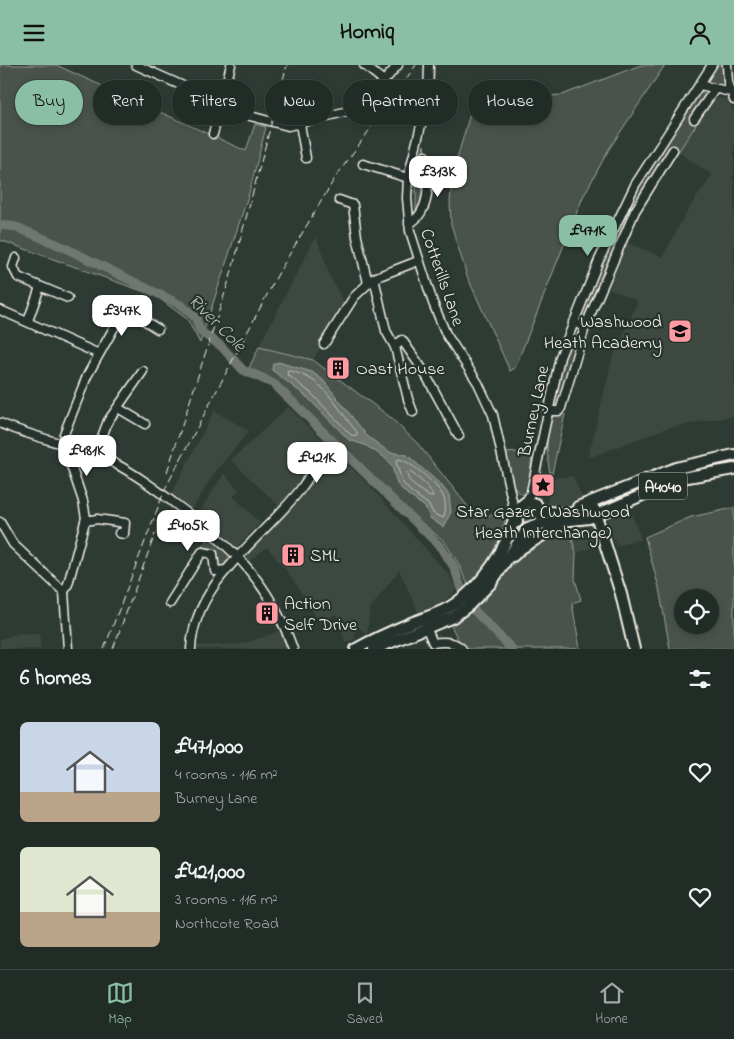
<!DOCTYPE html>
<meta charset="utf-8">
<style>
:root{--surface:#222c27;--page:#2a342f;--text:#f1f3f6;--muted:#a2a7a7;--line:#3f4844;--accent:#8abfa5}
body{margin:0;font-family:"Indie Flower",sans-serif;background:var(--page);color:var(--text);height:100vh;display:flex;flex-direction:column;font-size:19px;white-space:nowrap}
*{box-sizing:border-box;margin:0}
p{font-size:16px;color:var(--muted)}
.icon{flex:none;width:28px;height:28px;fill:none;stroke:currentColor;stroke-width:2;stroke-linecap:round;stroke-linejoin:round}
.map{position:relative;height:584px;overflow:hidden}
.sheet{display:flex;flex-direction:column;background:var(--surface);flex:1}
.sheet>*{flex:none}
.banner{position:absolute;left:15px;top:15px;width:705px;height:45px;display:flex;gap:10px}
.fabs{position:absolute;left:674px;top:524px;display:grid;gap:10px}
.fabs a{display:grid;place-items:center;width:45px;height:45px;border-radius:50%;background:var(--surface);box-shadow:0 2px 8px #0003,0 0 0 1px var(--line);font-size:25px}
.price{position:absolute;translate:-50% -42px;padding:0 11px;border-radius:10px;background:#fff;color:#222;font-size:16px;line-height:32px;filter:drop-shadow(0 1px 2px #0008)}
.price::after{content:'';position:absolute;left:50%;top:30px;width:15px;height:11px;margin-left:-8px;background:inherit;clip-path:polygon(0 0,100% 0,50% 100%)}
.price.on{background:var(--accent);color:#111}
ul{padding:0;list-style:none}
li{display:flex;align-items:center;gap:15px;height:125px;padding:0 20px}
li span{display:grid;place-items:center;flex:none;width:140px;height:100px;border-radius:8px;color:#555}
li>.icon{margin-inline-start:auto}
span .icon{width:60px;height:60px;fill:#fffc;stroke-width:1}
li b{font-size:21px}
h2{display:flex;justify-content:space-between;align-items:center;height:60px;padding:0 20px;font-size:21px}
.tag{padding:0 18px;border-radius:22px;background:var(--surface);box-shadow:0 2px 8px #0003,0 0 0 1px var(--line);font-size:18px;line-height:45px}
.tag.on{background:var(--accent);color:#111}
header{display:flex;justify-content:space-between;align-items:center;height:65px;padding:0 20px;background:var(--accent);color:#111;font-size:22px;font-weight:700}
.tab-bar{display:flex;justify-content:space-around;align-items:center;height:70px;border-top:1px solid var(--line);background:var(--surface);font-size:14px;color:var(--muted)}
.tab-bar a{display:grid;justify-items:center;gap:2px}
.tab-bar .on{color:var(--accent)}
.map>svg:first-child{display:block}
.built{fill:#3c4841}
.green{fill:#48524c;stroke:#9ea29a;fill-rule:evenodd}
.water{fill:#6f7770;stroke:#a4a8a0}
.lines{fill:none;stroke-linecap:round;stroke-linejoin:round}
.shore{stroke:#bfc0b8;stroke-width:1}
.river{stroke:#6f7770;stroke-width:9}
.minor-casing{stroke:#f4f1e8;stroke-width:11}
.major-casing{stroke:#f4f1e8;stroke-width:14}
.minor{stroke:#26332d;stroke-width:8}
.major{stroke:#26332d;stroke-width:10}
.rail{stroke:#f4f1e8;stroke-width:1;stroke-dasharray:8 4;stroke-linecap:butt}
.labels{text-anchor:middle;stroke-width:4.5;stroke-linejoin:round;paint-order:stroke}
.shield{fill:#26332d;stroke:#b6b8b0;stroke-width:1}
.shield-label{font-size:16px;font-weight:bold;fill:#f4f1e8}
.street-label{font-size:18px;fill:#f4f1e8;stroke:#26332d}
.poi-label{font-size:18px;fill:#f4f1e8;stroke:#26332d;text-anchor:start}
.water-label{font-size:19px;font-style:italic;fill:#b8bab2;stroke:#26332d}
</style>
<header><svg class="icon" aria-label="menu" viewBox="0 0 24 24"><path d="M4 6h16M4 12h16M4 18h16"/></svg>Homiq<svg class="icon" aria-label="person" viewBox="0 0 24 24"><circle cx="12" cy="8" r="4"/><path d="M4 21q1-7 8-7t8 7"/></svg></header>
<div class="map">
<svg width="734" height="584" viewBox="0 0 734 584">
<rect width="100%" height="100%" fill="#2e3b34"/>
<filter id="ink" filterUnits="userSpaceOnUse"><feTurbulence type="fractalNoise" baseFrequency=".02" numOctaves="2"/><feDisplacementMap in="SourceGraphic" scale="10" xChannelSelector="R" yChannelSelector="G"/><feConvolveMatrix kernelMatrix="1 2 1 2 8 2 1 2 1" color-interpolation-filters="sRGB"/></filter>
<g filter="url(#ink)">
<g class="built">
<polygon points="719,33 728,34 734,49 734,110 731,113 734,116 734,351 667,363 588,393 612,295 638,236 608,223 628,178 663,192 684,151 712,110 678,87 713,35"/>
<polygon points="316,171 330,212 346,242 313,295 258,283"/>
<polygon points="288,342 368,419 449,510 457,524 446,535 419,549 399,505 370,544 367,571 360,563 355,566 355,574 345,577 336,549 320,558 292,513 267,482 249,496 245,489 299,422 279,441 231,395"/>
<polygon points="214,346 249,366 215,407 194,441 191,443 171,430"/>
<polygon points="224,408 239,425 233,431 260,458 237,482 199,448"/>
<polygon points="573,411 583,434 566,442 555,444 547,440 551,413"/>
<polygon points="630,444 641,474 616,481 608,457 609,453"/>
<polygon points="568,460 593,462 596,464 600,480 576,488"/>
<polygon points="280,566 288,584 196,584 196,581 243,579"/>
<polygon points="20,568 40,569 40,584 0,584 0,574"/>
</g>
<g class="green">
<polygon points="0,0 56,0 246,86 255,59 266,62 249,128 200,278 187,254 156,231 0,175"/>
<polygon points="641,0 665,0 609,84 583,132 515,303 510,306 467,211 451,159 450,137 452,111 474,35 562,30"/>
<polygon points="715,0 723,0 725,20 722,22 709,19 707,16"/>
<path d="M701,26L707,30L691,53L696,60L678,87L673,83L621,172L557,344L565,349L551,413C536,349 567,279 592,222C599,206 604,190 612,176C620,160 630,149 633,131Z"/>
<path d="M424,80C429,115 432,127 416,160V108Z"/>
<path d="M259,282L313,295L390,352L418,379L477,453L506,447C504,476 489,495 472,516L468,520L458,498L444,476L399,439L369,406L289,328L267,311L249,303Z"/>
<path d="M533,386C529,399 533,422 524,430C508,424 507,403 505,388Z"/>
<polygon points="704,398 705,405 599,445 597,439 676,405"/>
<circle cx="529" cy="450" r="8"/>
<path d="M734,443V584H670L659,523L645,472L691,452ZM682,532H710V560H682Z"/>
<polygon points="568,460 576,488 575,514 581,535 572,538 580,584 467,584 459,576 450,559 484,536 511,502 537,477"/>
<polygon points="210,471 230,491 222,503 219,504 216,487 211,483 202,482"/>
</g>
<polygon class="water" points="278,297 312,307 323,315 367,371 389,387 407,390 441,420 449,430 451,447 443,462 430,453 425,442 408,430 397,419 392,401 384,392 365,380 349,375 308,333 272,305 273,299"/>
<g class="lines">
<g class="shore">
<path d="M290,306C327,314 335,342 357,367V371L351,370L312,329L288,310L287,307Z"/>
<path d="M399,394C410,396 440,421 444,433C446,439 446,447 443,453L434,449L428,439L411,427L402,417L396,397Z"/>
<path d="M407,408L410,407C418,413 432,423 433,432H430C422,426 407,419 407,408Z"/>
</g>
<polyline class="river" points="0,160 16,162 61,181 181,240 196,253 200,266 221,281 243,305 274,319 440,481 454,502 466,537 512,584"/>
<g class="minor-casing">
<g id="minor">
<polyline points="136,0 250,51 288,61 360,43 398,0"/>
<polyline points="364,0 384,16"/>
<polyline points="429,0 428,32 408,113 407,133 410,166 433,238 446,269 478,318 493,350 515,449"/>
<polyline points="727,0 728,17 734,35"/>
<polyline points="700,20 731,27"/>
<polyline points="694,54 715,24"/>
<polyline points="300,59 306,93"/>
<polyline points="213,69 231,0"/>
<polyline points="363,99 408,113"/>
<polyline points="339,135 353,140 357,172 368,218"/>
<path d="M409,159C433,145 428,114 425,91"/>
<polyline points="16,193 13,202 18,212 68,233"/>
<polyline points="374,213 386,266 395,282 408,334 413,347"/>
<polyline points="0,245 99,289"/>
<polyline points="28,256 40,222"/>
<polyline points="573,257 585,262 635,146 673,85"/>
<polyline points="324,279 354,232 374,213 418,196"/>
<polyline points="395,282 402,275 423,305 459,371"/>
<polyline points="118,343 145,359"/>
<polyline points="548,346 559,346 561,343 585,262"/>
<path d="M0,358C36,374 76,380 112,397C136,409 157,425 178,441C233,482 270,518 293,584"/>
<polyline points="95,390 108,356 143,306"/>
<polyline points="526,437 531,427 560,292 599,195 635,120 712,0"/>
<polyline points="85,456 97,454 125,458 124,469 119,468"/>
<polyline points="0,457 13,479 64,527 68,584"/>
<polyline points="64,527 68,519 86,453 83,436 64,380 64,369 87,311 125,243 158,264"/>
<polyline points="170,538 202,487 213,489 215,506 227,505"/>
<path d="M426,562L433,578C444,576 455,576 462,584"/>
<path d="M191,584C194,517 262,474 300,425C306,417 311,408 317,400"/>
</g>
</g>
<g class="major-casing">
<g id="major">
<polyline points="578,442 676,403 734,390"/>
<polyline points="541,446 567,449 594,444 621,529 634,584"/>
<polyline points="517,457 516,445 526,437 536,439 541,451"/>
<polyline points="513,491 520,484 561,459"/>
<path d="M356,584C374,574 392,566 411,558C426,552 443,548 456,538C485,518 506,484 515,451"/>
<polyline points="374,584 453,552 468,541 491,518 528,463 544,458 589,453 682,413 734,404"/>
</g>
</g>
<use href="#minor" class="minor"/>
<use href="#major" class="major"/>
<g class="rail">
<polyline points="167,407 231,209 287,0"/>
<polyline points="104,584 165,424 279,207 335,113 416,0"/>
<polyline points="113,584 155,469"/>
</g>
</g>
</g>
<defs>
<g id="school-square" transform="scale(1.25)"><rect x="-9" y="-9" width="18" height="18" rx="4" fill="#ff9aa2" stroke="#26332d"/><path d="M0-5L7-2L0 1L-7-2ZM-4 1L0 2.5L4 1V4Q0 6-4 4Z" fill="#111"/></g>
<g id="building-square" transform="scale(1.25)"><rect x="-9" y="-9" width="18" height="18" rx="4" fill="#ff9aa2" stroke="#26332d"/><path d="M-4-6H4V6H1V3H-1V6H-4ZM-2.5-4.3h1.7v1.8h-1.7ZM.8-4.3h1.7v1.8H.8ZM-2.5-1h1.7V.8h-1.7ZM.8-1h1.7V.8H.8Z" fill="#111"/></g>
<g id="sight-square" transform="scale(1.25)"><rect x="-9" y="-9" width="18" height="18" rx="4" fill="#ff9aa2" stroke="#26332d"/><path d="M0-6L1.8-2.2L6-1.7L2.9 1.2L3.7 5.4L0 3.3L-3.7 5.4L-2.9 1.2L-6-1.7L-1.8-2.2Z" fill="#111"/></g>
</defs>
<g fill-rule="evenodd">
<use href="#school-square" x="680" y="266"/>
<use href="#building-square" x="338" y="303"/>
<use href="#sight-square" x="543" y="420"/>
<use href="#building-square" x="293" y="490"/>
<use href="#building-square" x="267" y="548"/>
</g>
<g class="labels">
<rect class="shield" x="639" y="407.5" width="48" height="27" rx="4"/>
<g class="shield-label">
<text x="663" y="427">A4040</text>
</g>
<g class="street-label">
<text transform="translate(443 212) rotate(71)" y="6">Cotterills Lane</text>
<text transform="translate(533 346) rotate(-78)" y="6">Burney Lane</text>
</g>
<g class="poi-label">
<text x="662" y="262" text-anchor="end">Washwood<tspan x="662" dy="21">Heath Academy</tspan></text>
<text x="356" y="309">Oast House</text>
<text x="543" y="452" text-anchor="middle">Star Gazer (Washwood<tspan x="543" dy="21">Heath Interchange)</tspan></text>
<text x="310" y="496">SML</text>
<text x="284" y="544">Action<tspan x="284" dy="21">Self Drive</tspan></text>
</g>
<g class="water-label">
<text transform="translate(218 257) rotate(45)" y="7">River Cole</text>
</g>
</g>
</svg>
<div class="fabs">
<a><svg class="icon" aria-label="locate" viewBox="0 0 24 24"><circle cx="12" cy="12" r="6"/><path d="M12 2v4M12 18v4M2 12h4M18 12h4"/></svg></a>
</div>
<b class="price" style="left:438px;top:133px">£313K</b>
<b class="price on" style="left:588px;top:192px">£471K</b>
<b class="price" style="left:122px;top:272px">£347K</b>
<b class="price" style="left:87px;top:412px">£481K</b>
<b class="price" style="left:317px;top:419px">£421K</b>
<b class="price" style="left:188px;top:487px">£405K</b>
<div class="banner">
<a class="tag on">Buy</a>
<a class="tag">Rent</a>
<a class="tag">Filters</a>
<a class="tag">New</a>
<a class="tag">Apartment</a>
<a class="tag">House</a>
</div>
</div>
<section class="sheet">
<h2>6 homes<svg class="icon" aria-label="filters" viewBox="0 0 24 24"><path d="M4 7h16M4 17h16"/><circle cx="9" cy="7" r="2"/><circle cx="15" cy="17" r="2"/></svg></h2>
<ul>
<li><span style="background:linear-gradient(#c9d6e8 70%,#b9a48a 0)"><svg class="icon" aria-label="home" viewBox="0 0 24 24"><path d="M3 11l9-7 9 7M6 9v11h12V9"/></svg></span><div><b>£471,000</b><p>4 rooms · 116 m²</p><p>Burney Lane</p></div><svg class="icon" aria-label="heart" viewBox="0 0 24 24"><path d="M12 20l-8-8c-3-5 5-10 8-4 3-6 11-1 8 4z"/></svg></li>
<li><span style="background:linear-gradient(#dfe7d0 65%,#b9a48a 0)"><svg class="icon" aria-label="home" viewBox="0 0 24 24"><path d="M3 11l9-7 9 7M6 9v11h12V9"/></svg></span><div><b>£421,000</b><p>3 rooms · 116 m²</p><p>Northcote Road</p></div><svg class="icon" aria-label="heart" viewBox="0 0 24 24"><path d="M12 20l-8-8c-3-5 5-10 8-4 3-6 11-1 8 4z"/></svg></li>
</ul>
</section>
<nav class="tab-bar">
<a class="on"><svg class="icon" aria-label="map" viewBox="0 0 24 24"><path d="M3 6l6-2 6 2 6-2v14l-6 2-6-2-6 2zM9 4v14M15 6v14"/></svg>Map</a>
<a><svg class="icon" aria-label="saved" viewBox="0 0 24 24"><path d="M7 4h10v16l-5-4-5 4z"/></svg>Saved</a>
<a><svg class="icon" aria-label="home" viewBox="0 0 24 24"><path d="M3 11l9-7 9 7M6 9v11h12V9"/></svg>Home</a>
</nav>
